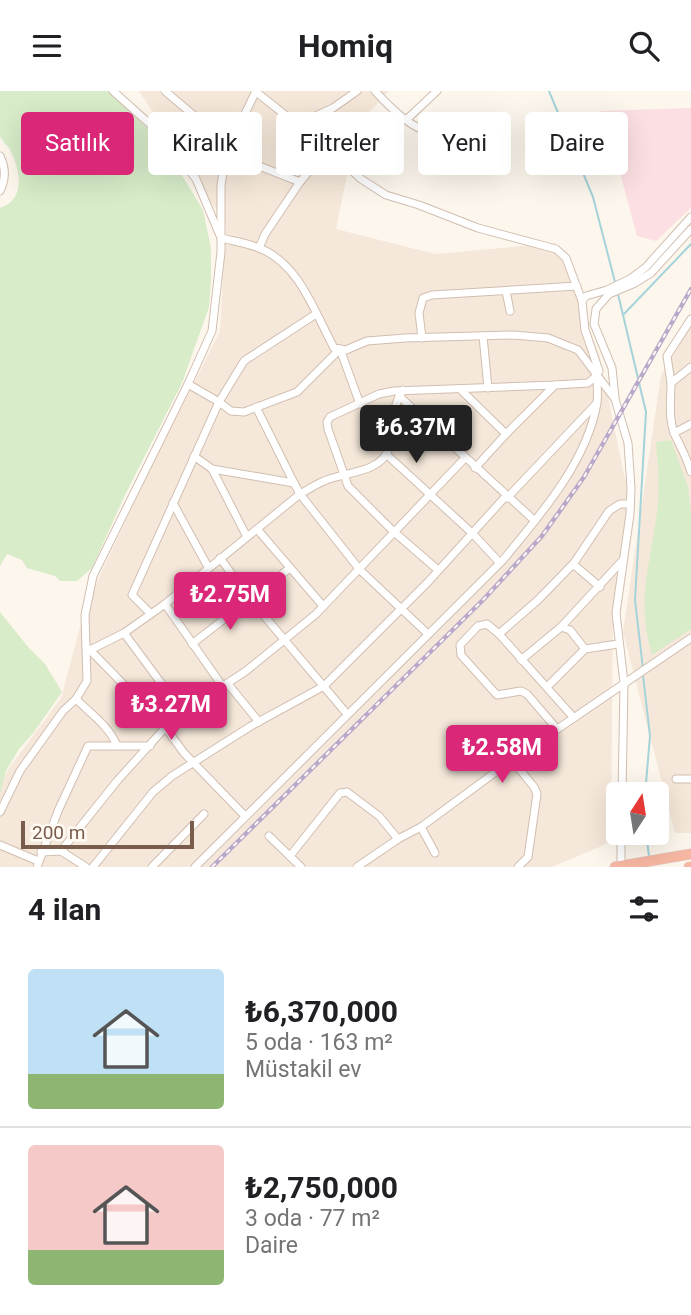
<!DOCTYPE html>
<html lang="tr">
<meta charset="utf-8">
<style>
:root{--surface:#fff;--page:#f6f6f6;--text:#202124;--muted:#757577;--line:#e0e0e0;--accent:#db2777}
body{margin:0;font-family:Roboto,sans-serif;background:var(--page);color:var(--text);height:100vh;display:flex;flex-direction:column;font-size:26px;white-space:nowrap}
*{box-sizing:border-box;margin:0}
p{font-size:23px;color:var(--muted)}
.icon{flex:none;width:38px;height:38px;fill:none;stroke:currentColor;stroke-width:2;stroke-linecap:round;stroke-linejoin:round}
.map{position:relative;height:776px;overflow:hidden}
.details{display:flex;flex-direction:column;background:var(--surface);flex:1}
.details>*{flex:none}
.guide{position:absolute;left:21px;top:21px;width:649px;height:63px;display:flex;gap:14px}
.needle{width:46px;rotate:12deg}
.buttons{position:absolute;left:606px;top:691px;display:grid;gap:14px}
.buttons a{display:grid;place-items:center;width:63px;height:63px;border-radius:7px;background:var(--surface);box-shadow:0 7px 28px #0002;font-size:35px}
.scale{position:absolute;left:21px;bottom:18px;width:173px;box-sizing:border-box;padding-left:7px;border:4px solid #7a5c4d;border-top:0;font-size:19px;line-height:24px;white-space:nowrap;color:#7a5c4d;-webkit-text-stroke:5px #fffaf3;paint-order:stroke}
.price{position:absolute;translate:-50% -60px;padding:0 16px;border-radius:7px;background:var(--accent);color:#fff;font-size:23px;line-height:46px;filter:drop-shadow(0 2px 4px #0008)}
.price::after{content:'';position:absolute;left:50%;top:42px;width:21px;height:16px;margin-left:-10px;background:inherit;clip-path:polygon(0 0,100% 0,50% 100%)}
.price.selected{background:#222;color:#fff}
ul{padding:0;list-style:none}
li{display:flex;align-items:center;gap:21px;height:175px;padding:0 28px}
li+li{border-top:2px solid var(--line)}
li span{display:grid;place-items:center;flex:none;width:196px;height:140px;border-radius:7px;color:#555}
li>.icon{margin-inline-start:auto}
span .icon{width:84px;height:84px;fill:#fffc;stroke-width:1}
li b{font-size:30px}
h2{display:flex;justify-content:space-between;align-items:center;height:84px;padding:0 28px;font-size:30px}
.chip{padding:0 24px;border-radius:7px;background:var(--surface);box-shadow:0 7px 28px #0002;font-size:24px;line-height:63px}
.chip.selected{background:var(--accent);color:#fff}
header{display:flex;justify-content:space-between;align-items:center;height:91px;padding:0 28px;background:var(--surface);font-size:32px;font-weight:700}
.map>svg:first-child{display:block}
.residential{fill:#f5e8da}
.medical{fill:#fbdfe3}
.green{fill:#d8ecc9}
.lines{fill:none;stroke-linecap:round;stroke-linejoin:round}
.stream{stroke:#a5d3da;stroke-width:2}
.minor-casing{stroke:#d1beb0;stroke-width:9}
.highway-casing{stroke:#dad1cd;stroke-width:11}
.minor{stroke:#fff;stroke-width:7}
.highway{stroke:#f7b7a3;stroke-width:10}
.rail-casing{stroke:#b9a8c9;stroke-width:4.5}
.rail{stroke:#fffaf3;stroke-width:2;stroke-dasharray:5;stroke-linecap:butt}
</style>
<header><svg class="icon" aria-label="menu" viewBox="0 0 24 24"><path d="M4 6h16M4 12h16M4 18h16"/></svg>Homiq<svg class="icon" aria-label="search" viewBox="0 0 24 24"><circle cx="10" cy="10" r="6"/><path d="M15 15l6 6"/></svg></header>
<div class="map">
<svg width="691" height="776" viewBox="0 0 691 776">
<rect width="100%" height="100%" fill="#fdf6ec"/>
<g class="residential">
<polygon points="139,0 389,0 357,34 336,138 435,163 555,152 599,263 625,388 631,397 613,514 611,751 552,776 0,776 0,695 9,677 61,607 86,514 148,383 220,240 226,134"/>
<polygon points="691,235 691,742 675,742 623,541 661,284"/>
</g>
<polygon class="medical" points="691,17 691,117 656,150 637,145 615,63 599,20"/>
<g class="green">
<path d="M0,0H108L148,38L159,57L183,86L203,119L211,157V190L209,216L182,292L125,404L92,477L77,490H60L55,485L27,477L22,469L7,463L0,475V117C27,108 20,77 9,57C6,53 1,49 0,44C0,31 0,14 0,0Z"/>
<path d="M671,349L688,396L691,422V538L652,564C636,509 650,474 657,421C660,397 658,374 656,351Z"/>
<polygon points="0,521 28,556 45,573 62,601 34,641 19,658 6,680 0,703"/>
</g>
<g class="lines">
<g class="stream">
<polyline points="549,0 593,106 615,191"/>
<polyline points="618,203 646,321 635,509 643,578"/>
<polyline points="624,223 691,153"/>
<polyline points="643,584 650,645 645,704"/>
<polyline points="646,742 649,765"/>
</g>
<g class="minor-casing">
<g id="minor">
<polyline points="165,0 230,55"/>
<polyline points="255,0 328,58 361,88 386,104 419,114 478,137 556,158 566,167 582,210"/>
<path d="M256,0L226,62L221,94V147C233,150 247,152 259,157C299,172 315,222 334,257L346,259L367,250L405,247L514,244L548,247L578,259L615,308L628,352L631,397L630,423L616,522L624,592L622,704"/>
<path d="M375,0C401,29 418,41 456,51"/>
<polyline points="311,27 333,17 357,0"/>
<polyline points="406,29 437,0"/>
<polyline points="226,62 300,91"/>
<path d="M0,65C6,77 6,88 0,100"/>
<polyline points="259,157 265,143 300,91 328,58"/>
<polyline points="506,200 510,220"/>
<polyline points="316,223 244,270 219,311 231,320 244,321 297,301 340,258 360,313"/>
<polyline points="483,245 488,297"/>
<polyline points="422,247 419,222 423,207 432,204 577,195"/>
<path d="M691,276L671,292C671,309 668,328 675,344C681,357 687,367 691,381"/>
<polyline points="599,280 585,239 582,210 586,205 607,199 630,188 646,176 691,126"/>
<polyline points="671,292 667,265 691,228"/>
<polyline points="460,298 506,343 555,294"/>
<polyline points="399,305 535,430"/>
<polyline points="615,307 612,277 594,233 596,218 609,203 635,192 651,182 691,138"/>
<polyline points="256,316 294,392"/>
<polyline points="674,342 691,333"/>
<polyline points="386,363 472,442 500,472"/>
<polyline points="194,365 212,378 294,392 300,403 360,479 428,543"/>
<polyline points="475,377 506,343"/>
<polyline points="212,378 247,446"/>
<polyline points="507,407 596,313"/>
<polyline points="173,412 208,476"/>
<polyline points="257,438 323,515"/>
<polyline points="220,467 250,508 347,623"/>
<polyline points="573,473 600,496"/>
<polyline points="438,479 393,440 348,395 328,338 327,331 330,326 379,303 394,300 555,294 588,292 597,284"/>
<polyline points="165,513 223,596"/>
<polyline points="150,522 132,504 219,311 188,293"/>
<polyline points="561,536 622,470"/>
<polyline points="124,542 161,592 186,619"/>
<polyline points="499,543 538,509 574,472 609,420 620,413 630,413"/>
<polyline points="192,553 290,477"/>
<polyline points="89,558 165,636 184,662 245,725"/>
<path d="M90,559L124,542L165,513L300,403C308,399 316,393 324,390C344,381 382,382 389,357C395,336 390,318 403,299"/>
<polyline points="521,569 561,536 570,539 585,558 618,553"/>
<polyline points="228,593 259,631"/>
<polyline points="547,596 585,558"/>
<path d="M76,608C90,622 110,636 117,655"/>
<polyline points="557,638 527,603 521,600 497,604 461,564 460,554 478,535 487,533 499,543 574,627"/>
<polyline points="512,669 534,696 537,703 528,766 518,776"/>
<polyline points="676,688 691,688"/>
<polyline points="0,721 20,680 63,620 76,608 87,590 85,524 93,485 188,293 212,240 221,161 221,147 196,88 161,43 113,0"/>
<polyline points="421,736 435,762"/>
<polyline points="269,745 301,776"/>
<polyline points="0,754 38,770"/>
<polyline points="61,760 117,690 173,628 246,580 316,523 465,367"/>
<polyline points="41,761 61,760 86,776"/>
<polyline points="290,765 340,702 347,701 379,725 398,748"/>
<polyline points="621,775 621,742"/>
<polyline points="37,776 58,720 88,655 150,655"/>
<polyline points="93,776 153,701 172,685 251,635 324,595 428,491 506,405"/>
<polyline points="152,776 204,723"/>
<path d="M195,776L503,469C540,424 587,371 597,312C598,303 597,294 597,285"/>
<polyline points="357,776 398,748 421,736 512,669 691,547"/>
</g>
</g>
<g class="highway-casing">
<g id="highway">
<polyline points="615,776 691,763"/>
<polyline points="689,776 691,776"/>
</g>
</g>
<use href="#minor" class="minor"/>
<use href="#highway" class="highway"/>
<g class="rail-casing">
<polyline id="rail" points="212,776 483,509 542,445 584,386 691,198"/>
</g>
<use href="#rail" class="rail"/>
</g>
</svg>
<div class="buttons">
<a><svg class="needle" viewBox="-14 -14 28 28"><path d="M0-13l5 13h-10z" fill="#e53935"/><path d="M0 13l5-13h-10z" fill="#757577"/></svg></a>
</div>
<div class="scale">200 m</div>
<b class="price selected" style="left:416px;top:374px">₺6.37M</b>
<b class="price" style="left:230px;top:541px">₺2.75M</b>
<b class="price" style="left:171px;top:651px">₺3.27M</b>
<b class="price" style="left:502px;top:694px">₺2.58M</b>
<div class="guide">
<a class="chip selected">Satılık</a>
<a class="chip">Kiralık</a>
<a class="chip">Filtreler</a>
<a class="chip">Yeni</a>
<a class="chip">Daire</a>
</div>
</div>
<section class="details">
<h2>4 ilan<svg class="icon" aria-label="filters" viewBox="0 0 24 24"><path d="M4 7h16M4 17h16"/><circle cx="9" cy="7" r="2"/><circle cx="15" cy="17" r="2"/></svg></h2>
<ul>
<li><span style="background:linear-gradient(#bfe0f5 75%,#8fb573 0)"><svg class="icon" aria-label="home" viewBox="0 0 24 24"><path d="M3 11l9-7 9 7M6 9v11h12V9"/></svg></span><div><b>₺6,370,000</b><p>5 oda · 163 m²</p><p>Müstakil ev</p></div></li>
<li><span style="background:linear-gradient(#f6c9c9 75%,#8fb573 0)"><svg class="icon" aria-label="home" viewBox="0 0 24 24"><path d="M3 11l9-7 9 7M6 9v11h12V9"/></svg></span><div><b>₺2,750,000</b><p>3 oda · 77 m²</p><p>Daire</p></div></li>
</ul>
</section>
